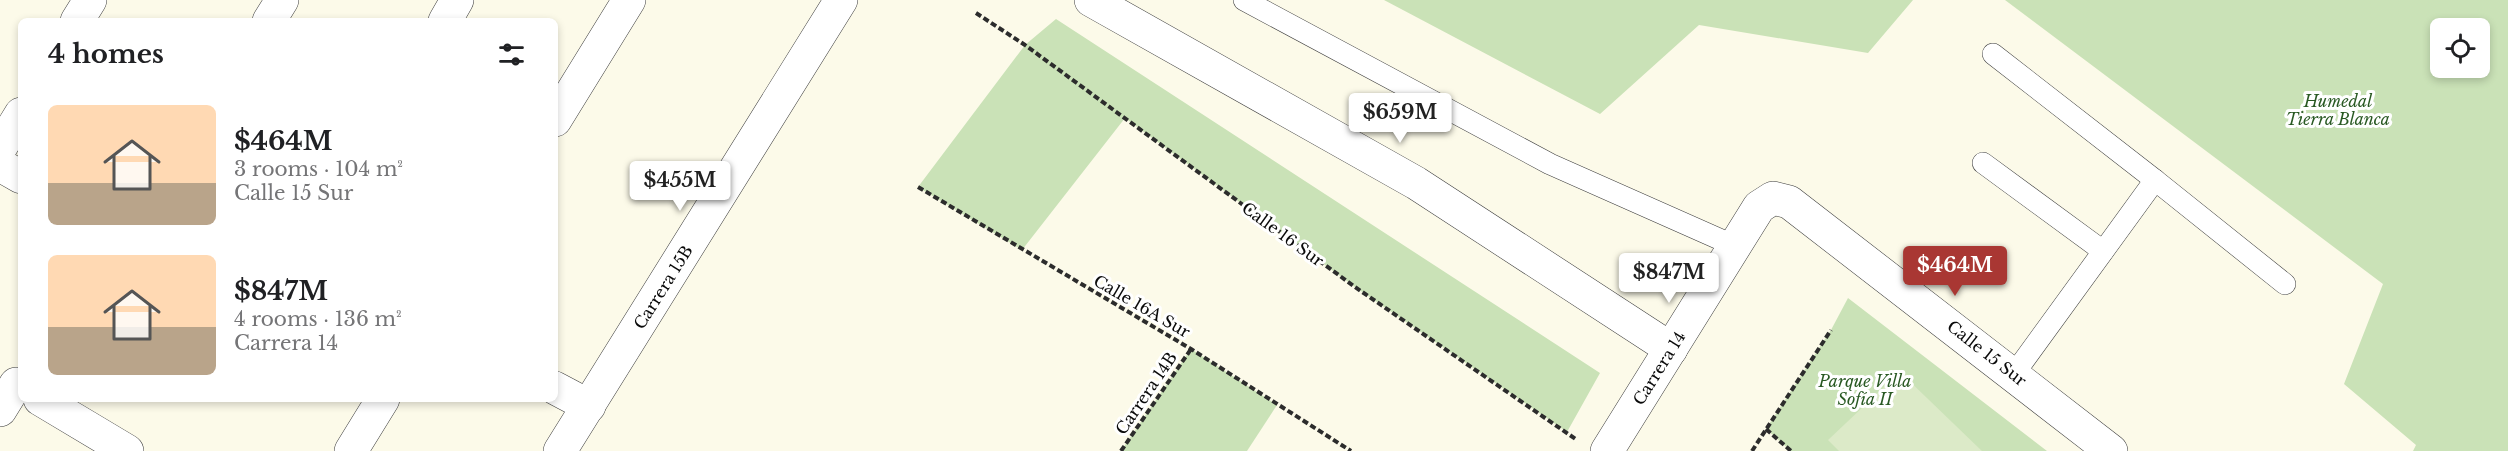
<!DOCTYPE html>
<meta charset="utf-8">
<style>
:root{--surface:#fff;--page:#f2f2f2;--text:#202124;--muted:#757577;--accent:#a93733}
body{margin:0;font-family:"Libre Baskerville",serif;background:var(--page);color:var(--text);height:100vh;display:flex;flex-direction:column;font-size:22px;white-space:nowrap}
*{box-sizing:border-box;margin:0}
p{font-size:20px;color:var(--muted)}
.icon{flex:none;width:33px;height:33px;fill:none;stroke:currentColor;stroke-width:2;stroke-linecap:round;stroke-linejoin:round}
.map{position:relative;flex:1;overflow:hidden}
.panel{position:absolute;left:18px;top:18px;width:540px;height:384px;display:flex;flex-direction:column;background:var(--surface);border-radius:9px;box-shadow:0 3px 9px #0003}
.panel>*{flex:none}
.controls{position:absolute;left:2430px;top:18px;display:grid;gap:12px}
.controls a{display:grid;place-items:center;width:60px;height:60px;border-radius:9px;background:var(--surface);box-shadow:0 3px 9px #0003;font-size:30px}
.price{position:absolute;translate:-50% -51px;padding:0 14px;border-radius:6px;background:#fff;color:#222;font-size:20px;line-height:39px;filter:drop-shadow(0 2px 3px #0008)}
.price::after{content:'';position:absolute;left:50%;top:36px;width:18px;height:14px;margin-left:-9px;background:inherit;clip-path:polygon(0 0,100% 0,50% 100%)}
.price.on{background:var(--accent);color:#fff}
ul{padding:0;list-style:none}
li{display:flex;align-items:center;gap:18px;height:150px;padding:0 30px}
li span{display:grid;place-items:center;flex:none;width:168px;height:120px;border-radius:9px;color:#555}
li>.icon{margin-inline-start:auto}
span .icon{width:72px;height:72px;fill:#fffc;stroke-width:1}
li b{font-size:26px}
h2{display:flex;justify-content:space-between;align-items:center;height:72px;padding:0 30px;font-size:26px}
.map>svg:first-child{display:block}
.green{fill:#cae2b7;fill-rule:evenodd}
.pitch{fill:#dceac8}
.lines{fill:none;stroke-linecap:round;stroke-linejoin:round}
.service-casing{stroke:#3d3d3d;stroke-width:22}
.minor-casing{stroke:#3d3d3d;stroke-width:34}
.tertiary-casing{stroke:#3d3d3d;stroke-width:34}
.path{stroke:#2c2c2c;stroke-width:4;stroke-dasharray:6 3;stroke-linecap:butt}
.service{stroke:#fff;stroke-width:21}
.minor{stroke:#fff;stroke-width:33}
.tertiary{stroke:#fff;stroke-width:33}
.labels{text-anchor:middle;stroke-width:6;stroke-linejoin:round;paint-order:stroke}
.park-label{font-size:16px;font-style:italic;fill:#295923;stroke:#fff}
.street-label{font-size:16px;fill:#0a0a0a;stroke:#fff}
</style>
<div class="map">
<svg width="2508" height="451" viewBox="0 0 2508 451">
<rect width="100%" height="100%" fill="#fcfae9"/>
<g class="green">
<polygon points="1384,0 1913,0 1868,53 1699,25 1600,114"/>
<path d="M2005,0H2508V451H2413L2416,445L2344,384L2383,284ZM2440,28H2480V68H2440Z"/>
<polygon points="1056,19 1600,373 1567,432 1355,287 1125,118 1022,250 918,187 1025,45"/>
<polygon points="1848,298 2047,451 1791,451 1766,429 1831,330"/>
<polygon points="1191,349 1277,405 1247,451 1121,451"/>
</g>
<polygon class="pitch" points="1900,372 1982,451 1839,451 1828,440"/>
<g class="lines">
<g class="service-casing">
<g id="service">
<polyline points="1244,0 1550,164 1735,246"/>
<polyline points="1993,54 2155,180"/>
<polyline points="1983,163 2103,251"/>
<polyline points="2014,374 2155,180 2285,284"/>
</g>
</g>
<g class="minor-casing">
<g id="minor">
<polyline points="1091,0 1416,183 1671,349"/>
<polyline points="77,21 90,0"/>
<polyline points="269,21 282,0"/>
<polyline points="445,21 457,0"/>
<polyline points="555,120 629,0"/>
<polyline points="0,148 21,114"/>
<polyline points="0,165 21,177"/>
<polyline points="555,388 589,406"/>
<polyline points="40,399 127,451"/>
<polyline points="0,410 16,384"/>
<polyline points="351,451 383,399"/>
<polyline points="560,451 841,0"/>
</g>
</g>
<g class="tertiary-casing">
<polyline id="tertiary" points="1607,451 1759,207 1773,198 1789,202 2111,451"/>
</g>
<g class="path">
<polyline points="976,13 1025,45 1355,287 1577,440"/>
<polyline points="918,187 1191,349 1351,451"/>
<polyline points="1766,429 1791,451"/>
<polyline points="1121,451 1191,349"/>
<polyline points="1752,451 1831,330"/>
</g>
<use href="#service" class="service"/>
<use href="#minor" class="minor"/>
<use href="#tertiary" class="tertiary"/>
</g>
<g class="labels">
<g class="park-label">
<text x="2338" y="107">Humedal<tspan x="2338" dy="18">Tierra Blanca</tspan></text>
<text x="1865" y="387">Parque Villa<tspan x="1865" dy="18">Sofía II</tspan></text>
</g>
<g class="street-label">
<text transform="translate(1283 234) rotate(36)" y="6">Calle 16 Sur</text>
<text transform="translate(663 287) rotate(-58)" y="6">Carrera 15B</text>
<text transform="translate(1142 306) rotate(30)" y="6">Calle 16A Sur</text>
<text transform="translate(1987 353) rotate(38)" y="6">Calle 15 Sur</text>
<text transform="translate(1659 368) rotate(-58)" y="6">Carrera 14</text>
<text transform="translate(1146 393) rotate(-56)" y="6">Carrera 14B</text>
</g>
</g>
</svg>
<div class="controls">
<a><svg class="icon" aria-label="locate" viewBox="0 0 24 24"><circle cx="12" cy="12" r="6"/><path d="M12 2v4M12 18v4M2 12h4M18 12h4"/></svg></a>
</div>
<b class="price" style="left:1400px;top:144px">$659M</b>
<b class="price" style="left:680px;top:212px">$455M</b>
<b class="price on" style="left:1955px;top:297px">$464M</b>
<b class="price" style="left:1669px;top:304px">$847M</b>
<section class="panel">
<h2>4 homes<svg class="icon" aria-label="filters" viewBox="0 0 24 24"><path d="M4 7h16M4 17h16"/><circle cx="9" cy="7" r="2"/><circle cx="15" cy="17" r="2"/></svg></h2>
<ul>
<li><span style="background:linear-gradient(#ffd9b3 65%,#b9a48a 0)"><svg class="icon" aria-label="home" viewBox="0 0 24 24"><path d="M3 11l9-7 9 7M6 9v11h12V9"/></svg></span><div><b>$464M</b><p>3 rooms · 104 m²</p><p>Calle 15 Sur</p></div></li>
<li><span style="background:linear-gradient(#ffd9b3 60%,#b9a48a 0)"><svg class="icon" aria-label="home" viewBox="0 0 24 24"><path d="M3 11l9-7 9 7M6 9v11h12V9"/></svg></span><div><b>$847M</b><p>4 rooms · 136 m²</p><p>Carrera 14</p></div></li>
</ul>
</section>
</div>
